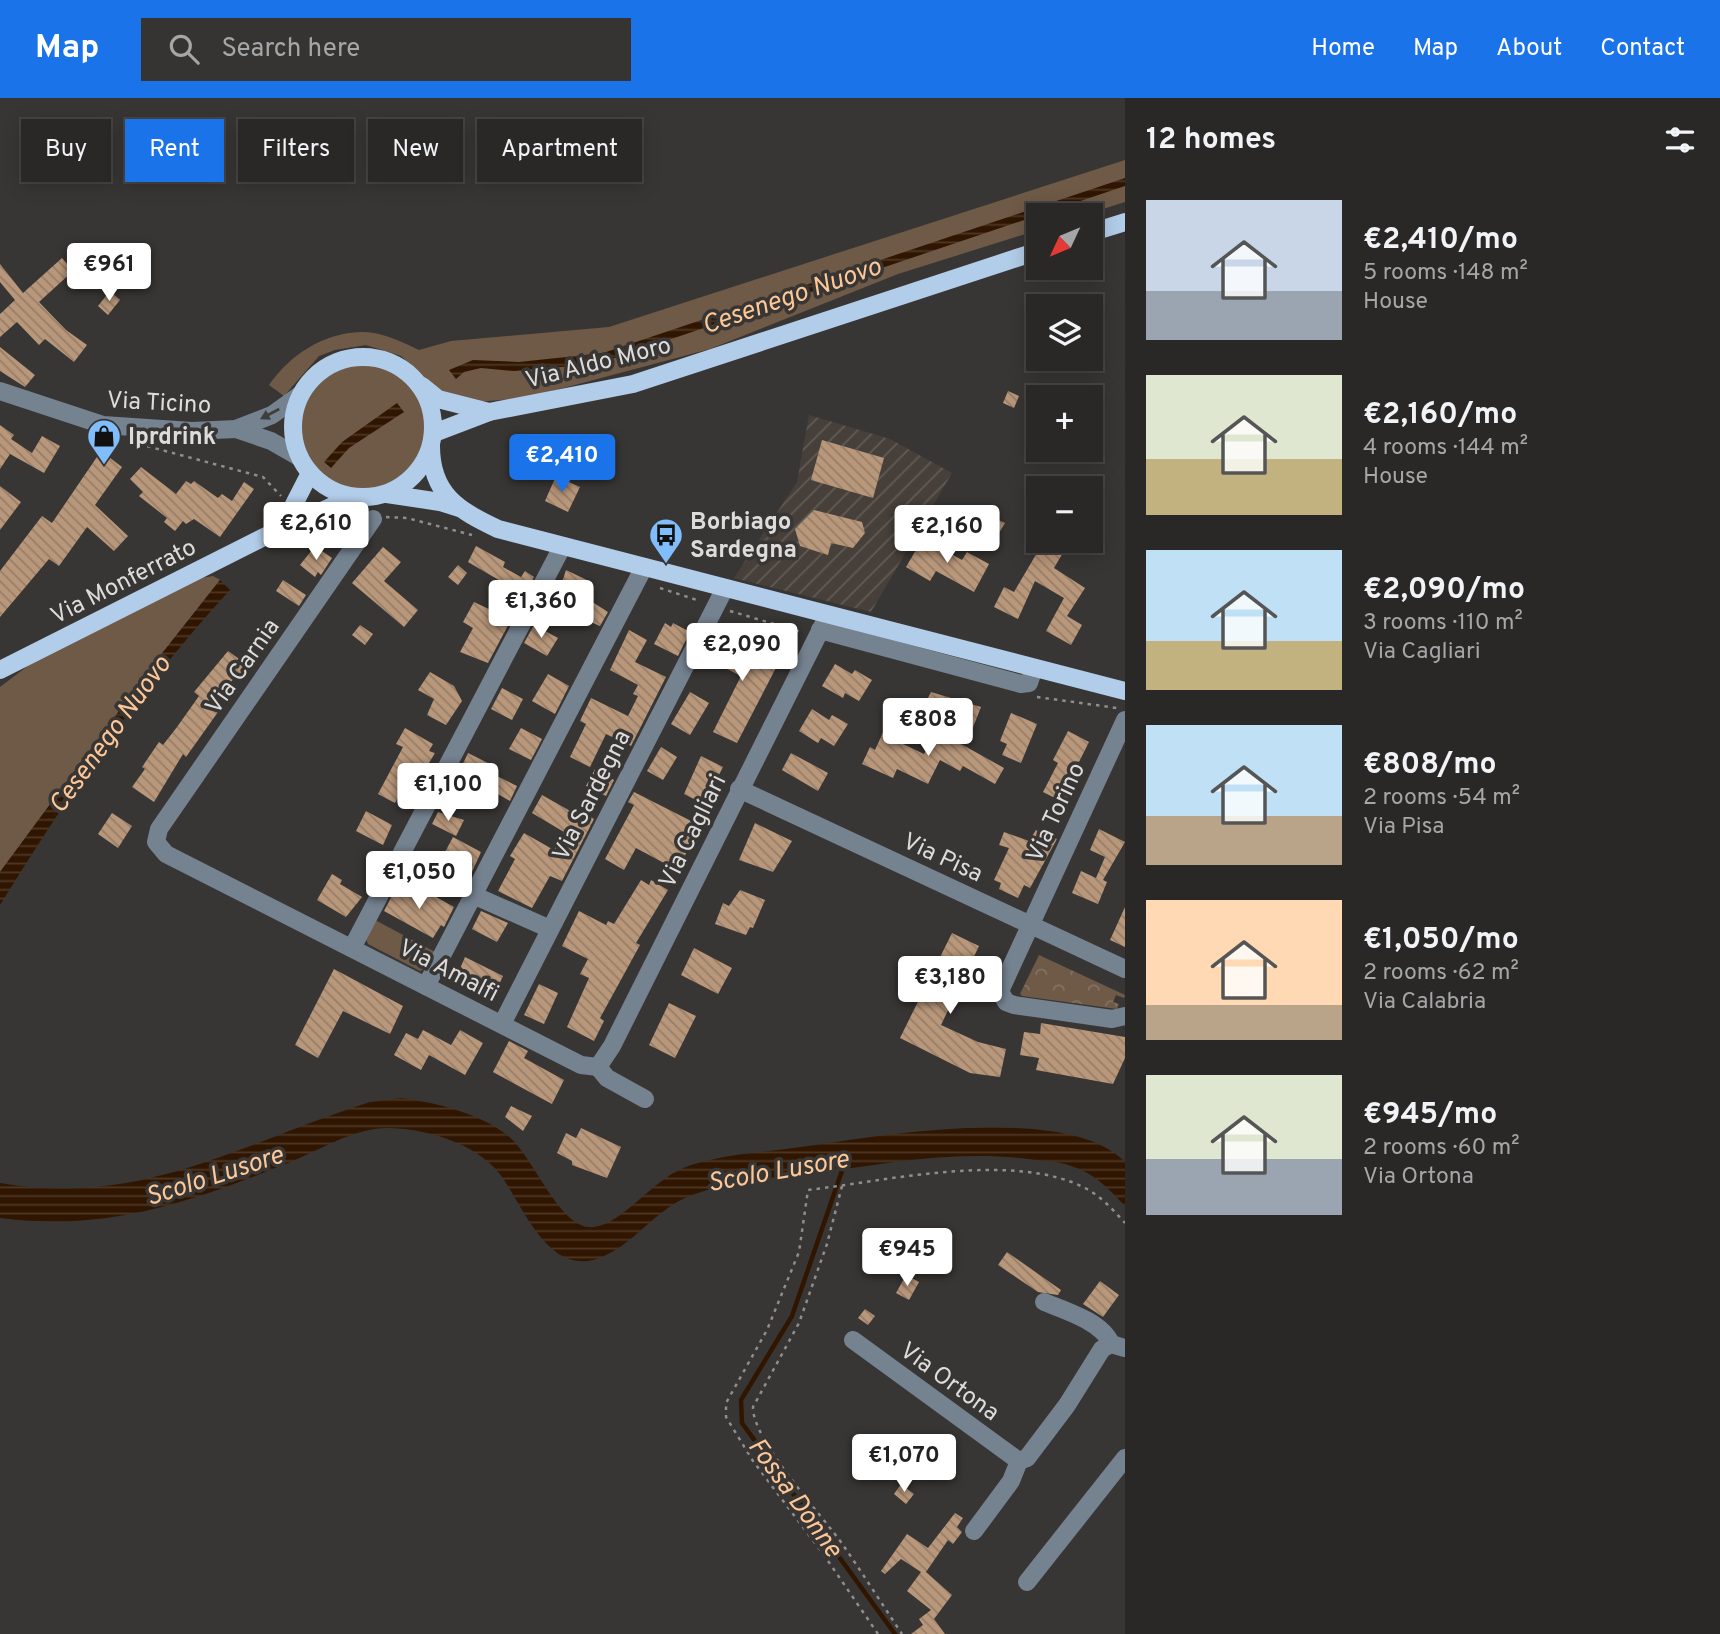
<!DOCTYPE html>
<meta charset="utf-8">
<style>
:root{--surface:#2a2827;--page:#363433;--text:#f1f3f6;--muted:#a5a6a7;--line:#464444;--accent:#1a73e8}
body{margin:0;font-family:Overpass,sans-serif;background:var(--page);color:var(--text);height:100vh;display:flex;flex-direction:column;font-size:26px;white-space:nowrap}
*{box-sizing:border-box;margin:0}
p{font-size:23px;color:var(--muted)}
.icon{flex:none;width:38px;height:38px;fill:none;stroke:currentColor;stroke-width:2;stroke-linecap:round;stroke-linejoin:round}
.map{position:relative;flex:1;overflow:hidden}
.details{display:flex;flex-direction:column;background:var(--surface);width:595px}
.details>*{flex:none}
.guide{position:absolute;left:21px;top:21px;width:665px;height:63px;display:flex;gap:14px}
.needle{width:46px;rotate:226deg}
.fabs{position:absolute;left:1026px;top:105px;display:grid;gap:14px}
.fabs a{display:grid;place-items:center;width:77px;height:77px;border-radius:0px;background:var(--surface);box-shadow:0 4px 18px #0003,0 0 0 2px var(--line);font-size:35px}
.price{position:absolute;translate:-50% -60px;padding:0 16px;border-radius:7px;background:#fff;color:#222;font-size:23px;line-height:46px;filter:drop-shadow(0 2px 4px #0008)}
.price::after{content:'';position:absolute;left:50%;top:42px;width:21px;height:16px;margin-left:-10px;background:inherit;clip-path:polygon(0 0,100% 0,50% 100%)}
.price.active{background:var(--accent);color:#fff}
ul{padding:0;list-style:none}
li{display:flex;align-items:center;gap:21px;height:175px;padding:0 21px}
li span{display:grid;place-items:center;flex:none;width:196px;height:140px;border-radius:0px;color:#555}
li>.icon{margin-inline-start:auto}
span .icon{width:84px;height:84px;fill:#fffc;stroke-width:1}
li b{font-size:30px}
h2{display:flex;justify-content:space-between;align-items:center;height:84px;padding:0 21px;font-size:30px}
.tag{padding:0 24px;border-radius:0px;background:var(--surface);box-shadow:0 4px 18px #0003,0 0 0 2px var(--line);font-size:24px;line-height:63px}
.tag.active{background:var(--accent);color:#fff}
header{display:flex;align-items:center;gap:42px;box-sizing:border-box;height:98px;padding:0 35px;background:var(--accent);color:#fff}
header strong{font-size:33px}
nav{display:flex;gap:38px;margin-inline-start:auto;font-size:24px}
.search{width:490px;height:63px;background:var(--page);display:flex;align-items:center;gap:18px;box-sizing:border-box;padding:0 24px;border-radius:0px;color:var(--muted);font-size:26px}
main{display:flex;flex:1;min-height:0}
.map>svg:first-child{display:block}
.industrial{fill:url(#industrial-furrows)}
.green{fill:#6f5a48}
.forest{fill:url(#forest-crowns)}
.water{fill:url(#water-rules)}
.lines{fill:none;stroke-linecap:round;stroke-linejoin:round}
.stream{stroke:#301600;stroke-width:4.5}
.building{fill:url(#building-back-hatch)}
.path{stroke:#908e8c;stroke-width:2.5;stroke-dasharray:3.5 5;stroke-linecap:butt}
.minor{stroke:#758290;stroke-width:18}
.major{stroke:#b2cde9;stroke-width:18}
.oneway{fill:#3e3e3d}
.labels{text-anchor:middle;stroke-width:7;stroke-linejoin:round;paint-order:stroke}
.street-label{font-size:24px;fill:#dedcdb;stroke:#383634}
.poi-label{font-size:24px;font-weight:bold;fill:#dedcdb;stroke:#383634;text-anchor:start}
.water-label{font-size:26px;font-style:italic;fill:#fdc797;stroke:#383634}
</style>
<header>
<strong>Map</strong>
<div class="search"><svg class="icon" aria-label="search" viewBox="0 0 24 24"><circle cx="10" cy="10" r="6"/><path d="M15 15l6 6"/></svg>Search here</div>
<nav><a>Home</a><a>Map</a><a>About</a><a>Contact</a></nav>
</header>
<main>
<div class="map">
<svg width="1125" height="1536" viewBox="0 0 1125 1536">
<defs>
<pattern id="industrial-furrows" width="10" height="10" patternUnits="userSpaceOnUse" patternTransform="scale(1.75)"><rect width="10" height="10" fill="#47403a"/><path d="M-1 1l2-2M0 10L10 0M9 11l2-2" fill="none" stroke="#615b56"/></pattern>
<pattern id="forest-crowns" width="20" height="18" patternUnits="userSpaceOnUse" patternTransform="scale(1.75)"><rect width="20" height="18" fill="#6f5a48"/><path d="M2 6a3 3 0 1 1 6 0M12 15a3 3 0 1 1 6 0" fill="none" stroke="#837162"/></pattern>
<pattern id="water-rules" width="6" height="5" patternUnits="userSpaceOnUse" patternTransform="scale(1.75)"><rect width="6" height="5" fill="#301600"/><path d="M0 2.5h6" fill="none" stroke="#4e3725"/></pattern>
<pattern id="building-back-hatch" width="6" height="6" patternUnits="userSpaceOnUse" patternTransform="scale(1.75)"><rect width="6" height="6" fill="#b9977a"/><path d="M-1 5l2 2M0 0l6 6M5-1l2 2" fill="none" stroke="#967e69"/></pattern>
</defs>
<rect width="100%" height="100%" fill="#383634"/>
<polygon class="industrial" points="809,317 890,341 952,375 871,514 734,480 797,384"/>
<g class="green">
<path d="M1125,62V104L1084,117H1038V132L898,176L710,251L526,300L476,304L442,296L401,258L366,247L335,252L319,258L284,298L269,287C290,257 323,235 361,234C381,233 402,244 419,252L451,243L609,229Z"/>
<circle cx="362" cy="330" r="64"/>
<polygon points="213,478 220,482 156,563 0,774 0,589 29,567 131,513 194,481"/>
<polygon points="375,822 435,854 426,870 420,873 368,846 366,841"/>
</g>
<polygon class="forest" points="1039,857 1125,897 1124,900 1116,897 1113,904 1119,906 1117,911 1022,898 1020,896"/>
<g class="water">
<polygon points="1125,80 1125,88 597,266 514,273 481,270 464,274 456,281 449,272 473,262 519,264 603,255"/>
<polygon points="397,305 404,314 349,350 331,370 324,364 342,344"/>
<path d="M220,482L230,492C142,587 68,697 0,807V774L156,563Z"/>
<path d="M402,1000C437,1005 479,1015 507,1037C533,1056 560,1134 594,1129C625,1125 653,1079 691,1067C726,1056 765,1054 801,1049C877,1038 1069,1004 1125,1064V1108C1109,1091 1094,1075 1071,1068C1058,1063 1042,1063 1028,1061C951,1052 883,1066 807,1077C767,1082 723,1084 685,1100C652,1115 628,1153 593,1162C545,1174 521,1103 499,1075C475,1045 424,1030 387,1030C354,1030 318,1053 288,1065C191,1104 106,1134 0,1120V1085C142,1110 241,1045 370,1004Z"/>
</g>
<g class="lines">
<polyline class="stream" points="844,1067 792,1218 741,1302 742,1325 895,1536"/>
</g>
<g class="building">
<polygon points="62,160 73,173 39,204 66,232 87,247 74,264 45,241 39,247 17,224 0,239 0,216 15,202 0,184 0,166 23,195"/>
<polygon points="110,193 120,202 108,217 98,208"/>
<polygon points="0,249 35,277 25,289 0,273"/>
<polygon points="1008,293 1019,298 1014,310 1003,305"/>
<polygon points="0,327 14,337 11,341 32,355 42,338 60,348 44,375 10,356 0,371"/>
<polygon points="822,342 884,360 873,400 811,382"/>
<polygon points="101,353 122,369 95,407 128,438 114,453 87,429 59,468 49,461 0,519 0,473 42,418 52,425"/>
<polygon points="141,369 176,396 186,383 191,386 194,383 218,400 222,396 232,403 244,384 254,391 220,439 194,421 186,426 183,423 175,433 164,424 167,420 139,398 143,394 130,381"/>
<polygon points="556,378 580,389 568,414 545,403"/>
<polygon points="0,388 21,404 0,432"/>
<polygon points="814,412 862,424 865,435 853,450 831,445 828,457 800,448 795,431"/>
<polygon points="990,418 1005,425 999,435 985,428"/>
<polygon points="923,440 962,462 967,454 989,466 974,494 936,473 930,483 906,469"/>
<polygon points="1044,443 1070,443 1054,470 1085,490 1067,518 1082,527 1071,547 1046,533 1064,500 1035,483 1018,521 994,509 1004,489 1014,494"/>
<polygon points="315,448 332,460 321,477 318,474 315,479 300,467"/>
<polygon points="476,448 505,464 503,469 521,479 525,473 534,479 488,565 460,554 473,530 463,524 474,504 493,513 509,488 468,464"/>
<polygon points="383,449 401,464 384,483 418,512 404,529 352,485"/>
<polygon points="458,467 467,475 458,487 448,479"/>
<polygon points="566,472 589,483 583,498 608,514 600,528 554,509"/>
<polygon points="283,482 306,497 299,508 276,493"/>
<polygon points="665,525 671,529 673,525 690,534 678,558 654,546"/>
<polygon points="360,527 373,536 365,547 352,537"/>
<polygon points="534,527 558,540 547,558 524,545"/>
<polygon points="629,532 647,542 635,564 666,579 631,648 606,636 590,669 570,659 586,626 580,623 591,600 628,618 638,598 633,596 638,587 610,572"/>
<polygon points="716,539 728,545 730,541 754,553 756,549 780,562 737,645 713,634 741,578 705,560"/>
<polygon points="228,553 249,568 240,580 236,577 213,610 218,614 186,659 183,656 154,704 132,689 145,671 142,669 159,644 163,647 177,629 199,598 194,594"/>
<polygon points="835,566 852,576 855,572 872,582 859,603 845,595 843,600 822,588"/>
<polygon points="430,574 454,588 462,603 446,627 427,617 434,601 418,592"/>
<polygon points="548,576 569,588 555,616 532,603"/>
<polygon points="502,590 523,601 512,622 491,611"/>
<polygon points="690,594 709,605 690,637 671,626"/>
<polygon points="931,594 981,609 972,632 922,612"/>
<polygon points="812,611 829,622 832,617 848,626 834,648 821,640 818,645 799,633"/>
<polygon points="1011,615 1037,626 1021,665 1002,657 1007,646 1000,643"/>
<polygon points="405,630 433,646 429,653 435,655 426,670 417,665 395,705 378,696 403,649 396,646"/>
<polygon points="521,630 542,641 531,662 509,651"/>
<polygon points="884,632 897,638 895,642 924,656 936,632 1004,670 995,686 963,668 960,673 940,662 928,686 897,671 893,680 862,666 870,649 875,652"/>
<polygon points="1068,633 1089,644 1075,672 1081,674 1065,705 1043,694 1058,665 1053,662"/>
<polygon points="661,649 677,659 663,682 647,673"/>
<polygon points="468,655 490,666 487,673 517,688 510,703 459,674"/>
<polygon points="791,655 828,675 818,693 782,672"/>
<polygon points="701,658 723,669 704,706 684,696"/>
<polygon points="595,671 614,682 606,698 586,688"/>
<polygon points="634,694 701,728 677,772 636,750 624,772 605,761 634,707 628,704"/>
<polygon points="542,697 572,714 575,709 594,721 562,783 550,778 532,810 498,793 515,761 510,758 524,735 554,752 564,734 532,715"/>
<polygon points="366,713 392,727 383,747 356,733"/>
<polygon points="438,714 464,722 456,738 432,726"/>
<polygon points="112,715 132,728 118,750 98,736"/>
<polygon points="755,725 792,743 773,774 739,762"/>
<polygon points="1099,731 1125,744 1103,782 1107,784 1098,806 1072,795 1081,773 1096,780 1105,759 1090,752"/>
<polygon points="1036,732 1057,741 1030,790 1024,787 1018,800 999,791 1001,785 994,782 1009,750 999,747 1004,734 1029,743"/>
<polygon points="453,739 481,754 467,785 447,775 454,762 444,756"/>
<polygon points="332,776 342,782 340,786 362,799 346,819 317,802"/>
<polygon points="641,782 649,787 651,782 668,792 636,845 640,847 600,920 604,923 594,943 567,929 589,880 580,876 588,861 562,848 579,813 606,827 608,823 614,826"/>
<polygon points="397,788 424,804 429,795 454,809 444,829 441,827 433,840 384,813"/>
<polygon points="740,792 765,802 753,830 750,829 746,837 715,826 723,805 729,808"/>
<polygon points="1125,809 1125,849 1110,842"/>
<polygon points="481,813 508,825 497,844 472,831"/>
<polygon points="952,835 979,848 941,927 978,944 1006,951 1000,979 970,975 900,940"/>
<polygon points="694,850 732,870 718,896 681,877"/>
<polygon points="465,859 503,878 494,898 456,880"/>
<polygon points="334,871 403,908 390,936 343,913 318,960 295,947"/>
<polygon points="539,886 558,895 544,926 524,917"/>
<polygon points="669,905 696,918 675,960 649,947"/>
<polygon points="1041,925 1125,939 1125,960 1113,986 1036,972 1039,960 1020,957 1024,934 1040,936"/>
<polygon points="423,932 451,947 460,932 483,945 465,977 429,957 421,972 394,957 406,935 418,941"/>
<polygon points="509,943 528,953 524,960 564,982 552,1006 493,974"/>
<polygon points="511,1008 532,1018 523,1033 505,1019"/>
<polygon points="581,1030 621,1049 607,1080 572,1067 572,1063 557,1055 566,1035 576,1040"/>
<polygon points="1007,1154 1061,1192 1058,1197 1038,1194 998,1167"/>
<polygon points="906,1177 919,1184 909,1202 896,1195"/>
<polygon points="1100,1183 1119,1197 1103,1219 1083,1206"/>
<polygon points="865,1211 875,1218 868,1227 858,1220"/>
<polygon points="901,1386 914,1396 906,1406 894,1396"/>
<polygon points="955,1415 963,1420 957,1429 962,1434 953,1446 948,1442 926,1474 952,1497 934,1521 945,1536 911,1536 923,1527 919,1521 931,1512 907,1493 921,1474 901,1461 885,1476 881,1473 907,1436 928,1450"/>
</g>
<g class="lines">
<g class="path">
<polyline points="139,346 263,379 281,398"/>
<polyline points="386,419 407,420 472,437"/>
<polyline points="334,426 355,422"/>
<polyline points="660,490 700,503"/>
<polyline points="730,513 801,534"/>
<polyline points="1037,599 1117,610"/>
<path d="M842,1088L827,1146L799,1225L753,1309C752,1342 822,1417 843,1447C863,1476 882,1506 902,1536"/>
<path d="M878,1536L824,1457L753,1363L726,1319V1305L767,1232L799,1154L808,1092C885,1083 1014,1053 1085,1090C1101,1098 1113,1112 1125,1125"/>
</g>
<g class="minor">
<polyline points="0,293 103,327 192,333 236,331 272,317 301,296"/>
<polyline points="236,331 271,343 299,359"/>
<polyline points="373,421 159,731 156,744 166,756 581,967 598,969"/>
<polyline points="820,532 1021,586 1029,585 1034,570"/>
<polyline points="1125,622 1000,893 1006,904 1014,907 1112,921 1125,918"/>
<polyline points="739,691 1125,871"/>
<polyline points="473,797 550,831"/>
<polyline points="352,850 562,449"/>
<polyline points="426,888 644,469"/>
<polyline points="502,926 725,490"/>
<polyline points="598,969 612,948 828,517"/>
<polyline points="598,969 607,980 645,1001"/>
<path d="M1044,1204C1064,1212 1103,1224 1111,1246"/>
<polyline points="853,1242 1019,1363 1027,1360 1067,1307 1102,1251 1111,1246 1125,1250"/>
<polyline points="974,1433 1011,1383 1019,1363"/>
<polyline points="1027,1484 1125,1360"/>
</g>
<g class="major">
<polyline points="1090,135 1125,124"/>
<circle cx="363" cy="329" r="70"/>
<polyline points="422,288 438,301 489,314"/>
<polyline points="434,335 489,314 633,286 1038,153"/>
<path d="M431,348C431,396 458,412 498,431L1125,593"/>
<polyline points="387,396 440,404 459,410"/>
<polyline points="275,428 290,414 310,375"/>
<polyline points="0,572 262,440 335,407 360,401"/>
</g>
</g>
<defs><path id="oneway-solid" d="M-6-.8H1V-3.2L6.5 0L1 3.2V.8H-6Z" transform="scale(1.75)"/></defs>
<use class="oneway" href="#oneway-solid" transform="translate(270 316) rotate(152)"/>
<defs>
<g id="shop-pin" transform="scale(1.75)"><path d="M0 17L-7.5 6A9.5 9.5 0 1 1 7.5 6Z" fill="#80bdfa" stroke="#383634"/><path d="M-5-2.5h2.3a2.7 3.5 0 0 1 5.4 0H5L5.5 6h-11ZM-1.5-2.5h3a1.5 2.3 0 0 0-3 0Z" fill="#111"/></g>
<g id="bus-pin" transform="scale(1.75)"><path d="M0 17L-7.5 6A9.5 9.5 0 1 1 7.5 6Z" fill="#80bdfa" stroke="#383634"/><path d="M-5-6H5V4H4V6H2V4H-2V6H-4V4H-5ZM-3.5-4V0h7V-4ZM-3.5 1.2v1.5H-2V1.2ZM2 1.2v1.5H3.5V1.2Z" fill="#111"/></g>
</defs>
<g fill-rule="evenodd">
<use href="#shop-pin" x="104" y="338"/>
<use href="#bus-pin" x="666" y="437"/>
</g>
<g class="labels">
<g class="street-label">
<text transform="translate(598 264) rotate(-14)" y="8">Via Aldo Moro</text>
<text transform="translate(159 304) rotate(3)" y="8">Via Ticino</text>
<text transform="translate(123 483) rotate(-27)" y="8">Via Monferrato</text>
<text transform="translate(242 568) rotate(-55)" y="8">Via Carnia</text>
<text transform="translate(591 697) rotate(-63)" y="8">Via Sardegna</text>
<text transform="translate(1055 714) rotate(-65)" y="8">Via Torino</text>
<text transform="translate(692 733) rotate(-64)" y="8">Via Cagliari</text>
<text transform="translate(943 759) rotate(25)" y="8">Via Pisa</text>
<text transform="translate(449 872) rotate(27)" y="8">Via Amalfi</text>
<text transform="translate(950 1283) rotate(36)" y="8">Via Ortona</text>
</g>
<g class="poi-label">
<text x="128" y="346">Iprdrink</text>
<text x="690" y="431">Borbiago<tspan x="690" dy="28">Sardegna</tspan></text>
</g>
<g class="water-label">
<text transform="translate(791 197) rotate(-19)" y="9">Cesenego Nuovo</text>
<text transform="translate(109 636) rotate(-54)" y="9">Cesenego Nuovo</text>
<text transform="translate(778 1072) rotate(-10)" y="9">Scolo Lusore</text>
<text transform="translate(214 1077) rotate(-18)" y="9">Scolo Lusore</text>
<text transform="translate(796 1399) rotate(54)" y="9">Fossa Donne</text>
</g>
</g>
</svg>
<div class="fabs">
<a><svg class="needle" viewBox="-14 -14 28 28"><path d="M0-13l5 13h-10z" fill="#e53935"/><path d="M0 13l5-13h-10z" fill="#a5a6a7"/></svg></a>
<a><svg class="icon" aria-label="layers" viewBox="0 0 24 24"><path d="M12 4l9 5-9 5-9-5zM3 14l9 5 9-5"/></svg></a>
<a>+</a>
<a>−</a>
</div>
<b class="price" style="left:109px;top:205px">€961</b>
<b class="price active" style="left:562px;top:396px">€2,410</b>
<b class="price" style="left:316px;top:464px">€2,610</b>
<b class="price" style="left:947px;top:467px">€2,160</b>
<b class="price" style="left:541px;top:542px">€1,360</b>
<b class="price" style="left:742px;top:585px">€2,090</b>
<b class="price" style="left:928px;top:660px">€808</b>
<b class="price" style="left:448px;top:725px">€1,100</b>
<b class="price" style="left:419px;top:813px">€1,050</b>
<b class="price" style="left:950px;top:918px">€3,180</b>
<b class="price" style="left:907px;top:1190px">€945</b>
<b class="price" style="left:904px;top:1396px">€1,070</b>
<div class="guide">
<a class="tag">Buy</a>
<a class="tag active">Rent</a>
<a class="tag">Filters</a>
<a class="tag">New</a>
<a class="tag">Apartment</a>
</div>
</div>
<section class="details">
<h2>12 homes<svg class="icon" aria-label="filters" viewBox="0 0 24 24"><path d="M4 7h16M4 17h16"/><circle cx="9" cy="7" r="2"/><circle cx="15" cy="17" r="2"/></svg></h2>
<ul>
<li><span style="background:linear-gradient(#c9d6e8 65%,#9aa5b1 0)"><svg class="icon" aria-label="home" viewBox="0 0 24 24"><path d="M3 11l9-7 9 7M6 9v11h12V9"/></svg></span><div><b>€2,410/mo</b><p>5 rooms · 148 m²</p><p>House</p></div></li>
<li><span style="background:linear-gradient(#dfe7d0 60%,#c2b280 0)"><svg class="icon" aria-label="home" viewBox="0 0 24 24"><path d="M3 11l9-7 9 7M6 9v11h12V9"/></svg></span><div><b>€2,160/mo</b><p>4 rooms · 144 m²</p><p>House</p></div></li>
<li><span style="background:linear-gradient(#bfe0f5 65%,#c2b280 0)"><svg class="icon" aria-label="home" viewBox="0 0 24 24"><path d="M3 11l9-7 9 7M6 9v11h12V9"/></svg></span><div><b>€2,090/mo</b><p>3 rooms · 110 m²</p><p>Via Cagliari</p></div></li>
<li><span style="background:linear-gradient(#bfe0f5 65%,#b9a48a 0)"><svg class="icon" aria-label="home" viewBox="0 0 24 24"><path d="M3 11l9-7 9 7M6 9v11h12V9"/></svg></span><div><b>€808/mo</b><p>2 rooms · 54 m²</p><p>Via Pisa</p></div></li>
<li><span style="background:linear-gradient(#ffd9b3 75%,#b9a48a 0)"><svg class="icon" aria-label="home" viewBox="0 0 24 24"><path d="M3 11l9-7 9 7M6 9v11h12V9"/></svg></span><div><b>€1,050/mo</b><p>2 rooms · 62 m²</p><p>Via Calabria</p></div></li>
<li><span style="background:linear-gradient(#dfe7d0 60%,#9aa5b1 0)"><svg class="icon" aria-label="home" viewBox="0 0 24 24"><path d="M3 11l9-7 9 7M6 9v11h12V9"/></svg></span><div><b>€945/mo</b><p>2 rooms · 60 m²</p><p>Via Ortona</p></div></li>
</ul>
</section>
</main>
